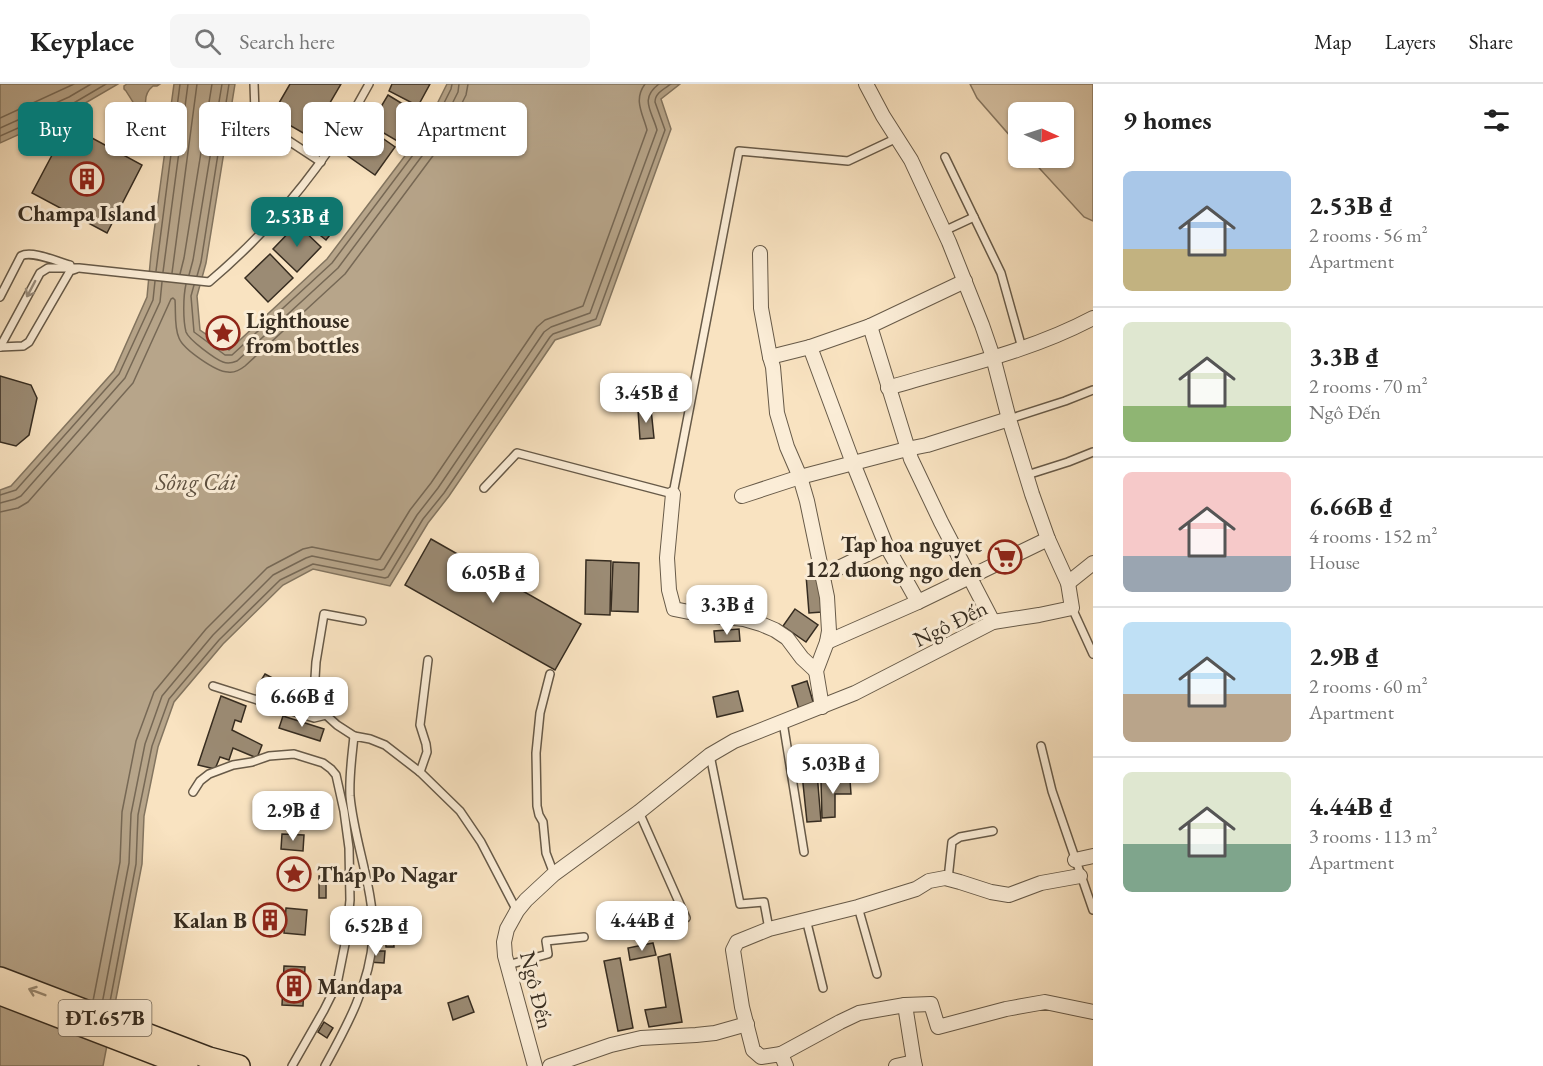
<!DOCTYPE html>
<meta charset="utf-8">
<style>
:root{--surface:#fff;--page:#f6f6f6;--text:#222;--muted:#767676;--line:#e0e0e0;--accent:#0f766e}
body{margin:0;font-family:"EB Garamond",serif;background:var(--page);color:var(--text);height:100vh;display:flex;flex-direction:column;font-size:22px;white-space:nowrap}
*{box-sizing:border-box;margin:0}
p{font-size:20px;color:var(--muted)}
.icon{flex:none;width:33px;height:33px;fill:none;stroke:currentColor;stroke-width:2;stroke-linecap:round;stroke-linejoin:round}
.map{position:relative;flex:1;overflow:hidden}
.drawer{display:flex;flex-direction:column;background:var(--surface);width:450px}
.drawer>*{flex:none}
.banner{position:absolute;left:18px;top:18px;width:570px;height:54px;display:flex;gap:12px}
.needle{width:39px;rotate:93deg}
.tools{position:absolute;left:1008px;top:18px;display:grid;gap:12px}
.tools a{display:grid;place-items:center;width:66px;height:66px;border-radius:9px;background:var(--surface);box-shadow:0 2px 4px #0004;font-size:30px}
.price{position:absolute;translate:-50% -51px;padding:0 14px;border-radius:12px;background:#fff;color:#222;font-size:20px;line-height:39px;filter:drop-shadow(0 2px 3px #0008)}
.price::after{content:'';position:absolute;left:50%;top:36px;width:18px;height:14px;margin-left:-9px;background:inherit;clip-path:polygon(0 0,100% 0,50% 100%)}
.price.active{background:var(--accent);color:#fff}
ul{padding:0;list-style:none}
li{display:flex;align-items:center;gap:18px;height:150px;padding:0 30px}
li+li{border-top:2px solid var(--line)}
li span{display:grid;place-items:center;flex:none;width:168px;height:120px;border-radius:9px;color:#555}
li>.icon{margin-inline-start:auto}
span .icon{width:72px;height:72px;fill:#fffc;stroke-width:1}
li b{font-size:26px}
h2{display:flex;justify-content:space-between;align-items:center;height:72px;padding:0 30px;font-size:26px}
.tag{padding:0 21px;border-radius:9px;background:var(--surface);box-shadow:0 2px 4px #0004;font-size:21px;line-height:54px}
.tag.active{background:var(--accent);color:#fff}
header{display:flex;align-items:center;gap:36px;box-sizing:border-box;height:84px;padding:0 30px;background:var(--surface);border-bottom:2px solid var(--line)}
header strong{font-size:28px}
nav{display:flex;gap:33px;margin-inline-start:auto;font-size:21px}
.search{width:420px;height:54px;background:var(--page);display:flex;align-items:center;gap:15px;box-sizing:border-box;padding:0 21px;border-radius:9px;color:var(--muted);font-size:22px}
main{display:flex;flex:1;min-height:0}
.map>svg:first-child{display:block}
.green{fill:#d8c4a6;stroke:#877863;stroke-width:1.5}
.water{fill:#b7a58a;stroke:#837560;stroke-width:1.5}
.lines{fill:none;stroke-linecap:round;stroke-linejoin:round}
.shore{stroke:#766855;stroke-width:1.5}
.building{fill:#9b8b74;stroke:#362c20;stroke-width:1.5}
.lane-casing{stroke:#675a48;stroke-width:10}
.street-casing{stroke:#675a48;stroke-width:16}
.primary-casing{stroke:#362c20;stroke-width:24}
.lane{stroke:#fbedd7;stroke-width:7}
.street{stroke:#fbedd7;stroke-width:14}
.primary{stroke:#f9e3c1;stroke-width:21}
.oneway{stroke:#988c7c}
.oneway2{stroke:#988870}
.labels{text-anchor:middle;stroke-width:6;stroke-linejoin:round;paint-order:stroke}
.shield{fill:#fbedd7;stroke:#716657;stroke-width:1.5}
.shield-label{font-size:21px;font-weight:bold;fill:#362c20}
.poi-label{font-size:22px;font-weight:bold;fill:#362c20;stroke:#fbedd7;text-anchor:start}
.street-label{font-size:22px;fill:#362c20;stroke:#fbedd7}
.water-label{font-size:24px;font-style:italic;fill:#5d5040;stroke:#fbedd7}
</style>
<header>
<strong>Keyplace</strong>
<div class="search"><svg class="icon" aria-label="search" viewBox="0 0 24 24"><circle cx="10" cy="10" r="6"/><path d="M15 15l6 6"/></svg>Search here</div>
<nav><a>Map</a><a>Layers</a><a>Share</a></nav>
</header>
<main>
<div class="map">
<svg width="1093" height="982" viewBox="0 0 1093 982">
<rect width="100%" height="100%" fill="#f9e3c1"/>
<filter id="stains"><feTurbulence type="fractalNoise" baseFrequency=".00333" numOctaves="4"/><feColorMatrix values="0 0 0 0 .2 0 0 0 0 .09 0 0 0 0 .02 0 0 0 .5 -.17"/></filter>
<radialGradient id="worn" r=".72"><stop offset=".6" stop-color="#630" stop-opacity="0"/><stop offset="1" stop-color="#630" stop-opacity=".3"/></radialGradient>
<polygon class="green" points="970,0 1093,0 1093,137 1084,133 1030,74 1064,74 1064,28 1018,28 1018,61 977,14"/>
<g class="water">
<polygon points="0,0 118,0 75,25 0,59"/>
<path d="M127,0H160L157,2H153C142,11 144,26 154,36L150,48L145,53L139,51L133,47C134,41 137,36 137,31C138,23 130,14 126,7L124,5V2Z"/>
<polygon points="174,0 235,0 206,179 197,212 200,246 229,266 327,175 423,48 447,0 680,0 661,15 671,45 600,241 555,256 449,412 428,439 390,502 313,485 283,501 223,560 174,618 158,663 144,732 142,780 103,982 0,982 0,406 11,402 114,287 147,213 151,170"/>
</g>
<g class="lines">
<g class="shore">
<polyline points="0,34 74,0"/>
<polyline points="0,44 69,13 91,0"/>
<polyline points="0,52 72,20 106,0"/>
<polyline points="156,187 180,0"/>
<polyline points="163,188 188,0"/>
<polyline points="172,189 197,0"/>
<polyline points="180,190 184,174 212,0"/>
<polyline points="189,191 193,176 222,0"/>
<polyline points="197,192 201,178 229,0"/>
<path d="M186,200C183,213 183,236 186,248C189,256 215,275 223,278C228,280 232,279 237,277L338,184L434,56L458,8L459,0"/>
<polyline points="194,201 191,212 194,248 225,271 232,271 332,179 428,51 451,5 452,0"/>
<polyline points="0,411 16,406 119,290 153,216 155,197"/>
<polyline points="0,419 15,415 21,412 125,294 160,218 162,198"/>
<path d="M0,428L18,424L28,418L133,299L171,215L173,214L175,216C176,228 174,243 179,254C183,265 216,288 228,288C234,289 240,286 245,282L345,190L441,61L466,11L468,0"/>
<path d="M93,917L120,778L122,728L136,657L154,608L206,545L267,484L303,465L312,463L377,476L380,475L410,426L431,399L537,243L545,236L583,222L647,46C643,30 633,16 645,0"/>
<path d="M102,920L129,779L131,730L145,660L162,612L213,551L273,491L306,474L312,472L381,486L384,485L417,431L438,404L544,248L551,243L590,229L657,46C652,27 639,15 659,0"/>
<path d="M109,923L136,780L138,731L152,662L169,615L219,556L280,496L313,480L385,494L388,493L423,435L444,409L550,253L553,250L596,235L665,46L655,18C655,9 664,5 671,0"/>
</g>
</g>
<g class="building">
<polygon points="290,0 341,0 310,53 272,31"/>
<polygon points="392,0 430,0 418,22 389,7"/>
<polygon points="388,11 416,28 399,58 370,41"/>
<polygon points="68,41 142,81 107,149 32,109"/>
<polygon points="368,44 395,63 375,91 348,72"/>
<polygon points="312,122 337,142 326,156 301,136"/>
<polygon points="297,140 321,163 297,188 273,165"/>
<polygon points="270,170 293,194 268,218 245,194"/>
<polygon points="0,292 31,301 37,314 29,351 16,362 0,358"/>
<polygon points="651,325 654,354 640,355 638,326"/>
<polygon points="431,455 581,540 555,586 405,501"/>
<polygon points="586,476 611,477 610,531 585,530"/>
<polygon points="613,478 639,479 638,528 611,527"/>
<polygon points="819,490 822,528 809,529 806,491"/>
<polygon points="795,525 818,541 806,558 783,542"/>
<polygon points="739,545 740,557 715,558 714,547"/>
<polygon points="265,590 280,598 272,612 257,603"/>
<polygon points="807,597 814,621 799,626 792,602"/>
<polygon points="738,607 743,627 717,633 713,613"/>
<polygon points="221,612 246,622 241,638 235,636 232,646 262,661 257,674 233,664 229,676 220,673 215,685 198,681"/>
<polygon points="283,632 324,645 320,657 279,644"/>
<polygon points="817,689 821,737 807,738 802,690"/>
<polygon points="850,696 851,710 835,710 835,733 822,734 821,697"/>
<polygon points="282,750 304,751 303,767 281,765"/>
<rect x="319" y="792" width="7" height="22"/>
<polygon points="286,824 307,826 305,851 284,849"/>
<polygon points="265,830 276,831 275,843 265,842"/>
<polygon points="385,845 393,845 394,863 386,863"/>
<polygon points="653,859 656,871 630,876 628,864"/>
<polygon points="368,867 385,867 384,879 368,878"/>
<polygon points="670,870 682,938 649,943 645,926 666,923 658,873"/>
<polygon points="620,874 633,944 618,947 604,877"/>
<polygon points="284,882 305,883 303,922 282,921"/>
<polygon points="468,912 474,928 453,936 448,919"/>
<polygon points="324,938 333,944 327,954 318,948"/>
</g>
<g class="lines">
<g class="lane-casing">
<g id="lane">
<polyline points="254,0 255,28 260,38 321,78"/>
<polyline points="945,73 1001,189 1022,264"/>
<polyline points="944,147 974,133"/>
<path d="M0,213L21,172C32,166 58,178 70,181"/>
<path d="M0,263L40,189L48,184H79L209,198C274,143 329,75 369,0"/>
<polyline points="0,263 23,262 29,258 70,187 76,185"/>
<polyline points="1009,335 1065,317 1093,306"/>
<polyline points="1027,391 1068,378 1093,368"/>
<polyline points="484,404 517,369 673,410 739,67 848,77 897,54"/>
<polyline points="1072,524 1093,570"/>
<polyline points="550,590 540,629 536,669 537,722 539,731 543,738 546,769 554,790"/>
<polyline points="213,602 314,634 326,631"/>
<polyline points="783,638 804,768"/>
<polyline points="354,652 337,641 326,631 322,622 315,594 316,578 324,530 362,537"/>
<polyline points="1041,662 1052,707 1093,826"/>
<polyline points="710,671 740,820 764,818 769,845"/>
<polyline points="420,688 427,668 426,660 420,641 428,576"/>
<polyline points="193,708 200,697 209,690 233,681 252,678 269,672 294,670 323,679 331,685 336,691 344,727 349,764 350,816 346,855 337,900 324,926 292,982"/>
<polyline points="639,728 686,834"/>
<polyline points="948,795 952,758 960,753 993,747"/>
<polyline points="858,823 877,890"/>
<polyline points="806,835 823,904"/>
<polyline points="508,881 548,870 546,857 584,853"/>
<path d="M325,982C347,942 370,900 373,853C375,807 354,758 350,712C349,692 352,672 354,652L370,655L385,661L420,688L460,727L481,758L517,827"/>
</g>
</g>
<g class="street-casing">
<g id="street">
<polyline points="760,169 761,224 770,273"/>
<polyline points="870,242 911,375 941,438 993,538"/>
<polyline points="810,263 853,379 886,461 918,518"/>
<path d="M888,304C957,283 1029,268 1093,234"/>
<polyline points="673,410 667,474 669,506 674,525 704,531 744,535 761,540 775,546 787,554 802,574 816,587"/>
<polyline points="742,412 800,393 907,365 927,361 1009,335"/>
<polyline points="822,492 886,461"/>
<polyline points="1068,499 1093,479"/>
<polyline points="827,558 918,518 1048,455"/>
<polyline points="822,623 816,587 827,558 829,547 827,513 807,417 800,393 787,363 777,329 773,283 770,273 810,263 870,242 965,197"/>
<polyline points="1075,776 1093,772"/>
<polyline points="905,921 914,978"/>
<polyline points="781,970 840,938 859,929 905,921 931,920 938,943 1006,925 1045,918 1093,928"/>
<polyline points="535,982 505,872 504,858 507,845 517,827 526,816 554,790 639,728 710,671 734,657 855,609 993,538 1039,531 1072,524 1068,499 1048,455 1032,410 1009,335 993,273 982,241 949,158 911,76 883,32 866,0"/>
<polyline points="550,982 611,961 641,954 696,951 715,949 747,940"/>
<polyline points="786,982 781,970 761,973 753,966 742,923 733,866 737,858 769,845 858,823 916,805 929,797 945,794 960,798 991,808 1009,811 1041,799 1080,792"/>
<polyline points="896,982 914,978 915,982"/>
</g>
</g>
<g class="primary-casing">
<g id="primary">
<polyline points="0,894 209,974 239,982"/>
<polyline points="0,910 187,982"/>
</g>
</g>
<use href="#lane" class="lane"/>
<use href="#street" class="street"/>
<use href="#primary" class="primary"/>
</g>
<defs><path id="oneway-shaft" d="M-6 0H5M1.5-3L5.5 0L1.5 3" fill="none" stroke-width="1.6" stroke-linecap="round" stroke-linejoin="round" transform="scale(1.5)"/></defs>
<use class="oneway" href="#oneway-shaft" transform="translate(31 205) rotate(118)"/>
<use class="oneway2" href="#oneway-shaft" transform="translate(37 908) rotate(-159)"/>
<defs>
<g id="building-ring" transform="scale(1.725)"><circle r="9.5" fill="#fbedd7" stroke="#8f2418" stroke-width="1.5"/><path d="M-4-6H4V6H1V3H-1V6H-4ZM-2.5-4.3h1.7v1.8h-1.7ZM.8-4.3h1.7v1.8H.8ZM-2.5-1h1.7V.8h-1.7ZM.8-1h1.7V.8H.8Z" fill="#8f2418"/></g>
<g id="sight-ring" transform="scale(1.725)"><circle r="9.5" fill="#fbedd7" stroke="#8f2418" stroke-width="1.5"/><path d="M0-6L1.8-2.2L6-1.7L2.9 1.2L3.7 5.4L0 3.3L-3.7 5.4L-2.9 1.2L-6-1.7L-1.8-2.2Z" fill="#8f2418"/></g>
<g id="supermarket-ring" transform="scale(1.725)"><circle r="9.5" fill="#fbedd7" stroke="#8f2418" stroke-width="1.5"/><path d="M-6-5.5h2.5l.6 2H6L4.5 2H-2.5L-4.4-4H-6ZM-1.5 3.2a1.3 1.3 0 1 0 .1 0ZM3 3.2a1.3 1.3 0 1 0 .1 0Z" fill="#8f2418"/></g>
</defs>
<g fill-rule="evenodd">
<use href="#building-ring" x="87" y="95"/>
<use href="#sight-ring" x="223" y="249"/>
<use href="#supermarket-ring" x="1005" y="473"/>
<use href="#sight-ring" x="294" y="790"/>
<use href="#building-ring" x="270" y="836"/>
<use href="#building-ring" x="294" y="902"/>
</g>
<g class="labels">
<rect class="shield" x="58.5" y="916" width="93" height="36" rx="4.5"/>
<g class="shield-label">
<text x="105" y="941">ĐT.657B</text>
</g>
<g class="poi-label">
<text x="87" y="137" text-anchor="middle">Champa Island</text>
<text x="246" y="244">Lighthouse<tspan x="246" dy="25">from bottles</tspan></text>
<text x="982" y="468" text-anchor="end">Tap hoa nguyet<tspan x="982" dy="25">122 duong ngo den</tspan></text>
<text x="317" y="798">Tháp Po Nagar</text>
<text x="247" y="844" text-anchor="end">Kalan B</text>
<text x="317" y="910">Mandapa</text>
</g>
<g class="street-label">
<text transform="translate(950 539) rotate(-26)" y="8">Ngô Đến</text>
<text transform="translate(537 906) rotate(76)" y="8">Ngô Đến</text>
</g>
<g class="water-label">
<text x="196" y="406">Sông Cái</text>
</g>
</g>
<rect width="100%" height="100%" filter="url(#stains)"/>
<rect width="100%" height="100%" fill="url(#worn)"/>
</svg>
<div class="tools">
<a><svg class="needle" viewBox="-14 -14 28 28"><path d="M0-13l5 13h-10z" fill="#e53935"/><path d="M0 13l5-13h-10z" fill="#767676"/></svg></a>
</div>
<b class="price active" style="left:297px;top:164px">2.53B ₫</b>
<b class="price" style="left:646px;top:340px">3.45B ₫</b>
<b class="price" style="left:493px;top:520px">6.05B ₫</b>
<b class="price" style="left:727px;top:552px">3.3B ₫</b>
<b class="price" style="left:302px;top:644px">6.66B ₫</b>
<b class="price" style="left:833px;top:711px">5.03B ₫</b>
<b class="price" style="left:293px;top:758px">2.9B ₫</b>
<b class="price" style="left:642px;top:868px">4.44B ₫</b>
<b class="price" style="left:376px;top:873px">6.52B ₫</b>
<div class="banner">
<a class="tag active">Buy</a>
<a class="tag">Rent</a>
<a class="tag">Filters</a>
<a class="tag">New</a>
<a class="tag">Apartment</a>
</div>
</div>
<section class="drawer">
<h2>9 homes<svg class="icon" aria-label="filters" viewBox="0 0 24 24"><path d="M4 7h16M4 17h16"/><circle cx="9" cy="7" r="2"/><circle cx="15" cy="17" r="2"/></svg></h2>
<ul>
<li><span style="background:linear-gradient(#a9c7e8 65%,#c2b280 0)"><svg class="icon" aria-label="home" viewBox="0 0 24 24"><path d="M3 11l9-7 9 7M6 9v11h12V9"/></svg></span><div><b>2.53B ₫</b><p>2 rooms · 56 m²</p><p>Apartment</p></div></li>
<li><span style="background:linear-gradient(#dfe7d0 70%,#8fb573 0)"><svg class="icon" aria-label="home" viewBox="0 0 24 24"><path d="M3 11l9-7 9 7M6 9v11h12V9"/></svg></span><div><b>3.3B ₫</b><p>2 rooms · 70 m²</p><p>Ngô Đến</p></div></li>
<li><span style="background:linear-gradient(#f6c9c9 70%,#9aa5b1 0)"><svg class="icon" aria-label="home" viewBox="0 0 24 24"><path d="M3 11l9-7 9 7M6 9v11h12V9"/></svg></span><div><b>6.66B ₫</b><p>4 rooms · 152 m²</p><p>House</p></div></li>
<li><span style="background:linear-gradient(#bfe0f5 60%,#b9a48a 0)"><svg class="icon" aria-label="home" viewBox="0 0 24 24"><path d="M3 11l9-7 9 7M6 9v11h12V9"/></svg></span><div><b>2.9B ₫</b><p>2 rooms · 60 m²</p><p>Apartment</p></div></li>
<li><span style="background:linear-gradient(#dfe7d0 60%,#7fa58c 0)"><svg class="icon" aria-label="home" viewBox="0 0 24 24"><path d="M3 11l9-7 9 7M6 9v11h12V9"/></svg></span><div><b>4.44B ₫</b><p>3 rooms · 113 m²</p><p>Apartment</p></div></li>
</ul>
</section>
</main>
